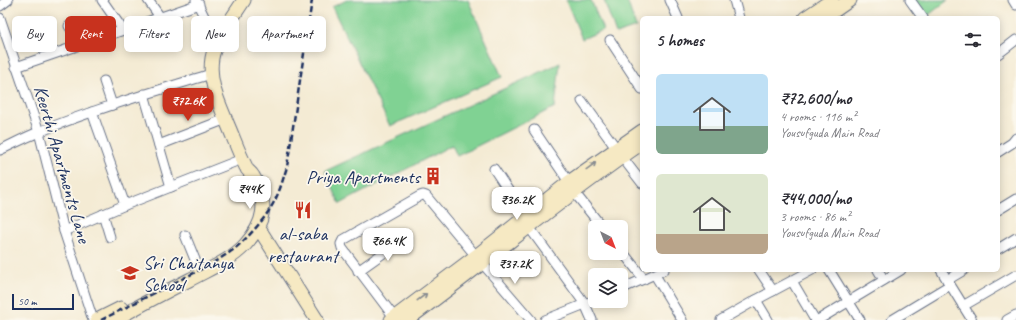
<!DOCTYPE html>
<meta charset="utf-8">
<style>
:root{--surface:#fff;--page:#f2f2f3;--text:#2b2b33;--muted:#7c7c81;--accent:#c8321e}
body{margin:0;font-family:Caveat,sans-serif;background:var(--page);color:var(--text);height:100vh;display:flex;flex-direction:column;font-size:15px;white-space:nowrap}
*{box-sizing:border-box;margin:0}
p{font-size:13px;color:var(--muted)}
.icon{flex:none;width:22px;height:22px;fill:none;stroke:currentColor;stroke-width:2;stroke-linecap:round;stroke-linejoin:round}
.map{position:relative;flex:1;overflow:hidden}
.sheet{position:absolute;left:640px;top:16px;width:360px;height:256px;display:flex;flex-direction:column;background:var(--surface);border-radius:6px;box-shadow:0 2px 10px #0003}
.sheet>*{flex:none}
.guide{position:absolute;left:12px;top:16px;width:380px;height:36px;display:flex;gap:8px}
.needle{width:26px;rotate:138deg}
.tools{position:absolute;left:588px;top:220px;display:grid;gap:8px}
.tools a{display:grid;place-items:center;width:40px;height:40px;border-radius:6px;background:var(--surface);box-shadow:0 2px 10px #0003;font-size:20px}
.scale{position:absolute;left:12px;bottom:10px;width:62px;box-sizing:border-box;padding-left:4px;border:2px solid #1b2f5e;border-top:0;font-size:11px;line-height:14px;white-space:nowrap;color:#1b2f5e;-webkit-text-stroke:3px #fbf7ec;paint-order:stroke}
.price{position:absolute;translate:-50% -34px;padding:0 9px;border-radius:8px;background:#fff;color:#222;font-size:13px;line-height:26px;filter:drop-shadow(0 1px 2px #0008)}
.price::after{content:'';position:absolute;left:50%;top:24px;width:12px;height:9px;margin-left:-6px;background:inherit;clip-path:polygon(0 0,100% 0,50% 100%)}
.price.on{background:var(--accent);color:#fff}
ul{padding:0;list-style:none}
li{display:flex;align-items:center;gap:12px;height:100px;padding:0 16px}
li span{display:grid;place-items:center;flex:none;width:112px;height:80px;border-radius:6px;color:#555}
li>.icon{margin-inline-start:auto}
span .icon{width:48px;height:48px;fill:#fffc;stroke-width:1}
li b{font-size:17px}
h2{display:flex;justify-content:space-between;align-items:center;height:48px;padding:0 16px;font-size:17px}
.chip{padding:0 14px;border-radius:6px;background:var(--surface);box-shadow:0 2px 10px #0003;font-size:14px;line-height:36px}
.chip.on{background:var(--accent);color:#fff}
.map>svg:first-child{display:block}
.green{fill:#80d293;stroke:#4e8078}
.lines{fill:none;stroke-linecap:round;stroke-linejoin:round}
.street-casing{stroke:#677187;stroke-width:11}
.secondary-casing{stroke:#677187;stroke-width:15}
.street{stroke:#fff;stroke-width:9}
.secondary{stroke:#f6e9c3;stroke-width:13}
.rail{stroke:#1b2f5e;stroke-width:2.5;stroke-dasharray:6 3;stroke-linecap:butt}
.oneway{stroke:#888c90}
.labels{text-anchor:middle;stroke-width:3.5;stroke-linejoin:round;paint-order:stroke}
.street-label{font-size:19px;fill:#1b2f5e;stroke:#fbf7ec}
.poi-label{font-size:19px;fill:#1b2f5e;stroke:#fbf7ec;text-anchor:end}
</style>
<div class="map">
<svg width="1016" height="320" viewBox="0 0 1016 320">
<rect width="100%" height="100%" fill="#fbf7ec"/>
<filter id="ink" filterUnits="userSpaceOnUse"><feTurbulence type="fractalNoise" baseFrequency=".025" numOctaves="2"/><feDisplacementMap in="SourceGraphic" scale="8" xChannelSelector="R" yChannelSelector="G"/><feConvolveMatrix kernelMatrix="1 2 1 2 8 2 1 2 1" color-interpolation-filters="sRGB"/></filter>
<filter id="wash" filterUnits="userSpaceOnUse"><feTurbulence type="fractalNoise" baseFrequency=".012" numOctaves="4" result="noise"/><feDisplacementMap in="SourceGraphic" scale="16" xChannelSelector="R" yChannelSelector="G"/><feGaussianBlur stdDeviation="0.9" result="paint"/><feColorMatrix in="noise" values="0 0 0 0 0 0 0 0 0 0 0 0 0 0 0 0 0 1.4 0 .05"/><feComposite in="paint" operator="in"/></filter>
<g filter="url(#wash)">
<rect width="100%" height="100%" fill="#f4ebd4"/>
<g class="green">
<polygon points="347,0 468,0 502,77 390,126 332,7"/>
<polygon points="566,0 591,0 603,30 582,39"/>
<polygon points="604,0 627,0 636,27 616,34"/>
<polygon points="914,0 948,0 926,17"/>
<polygon points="560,63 555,107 457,156 452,145 340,204 325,171"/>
</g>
</g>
<g filter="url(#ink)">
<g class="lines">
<g class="street-casing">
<g id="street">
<polyline points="102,0 123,30"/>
<polyline points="148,0 160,17"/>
<polyline points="196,0 217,43"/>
<polyline points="670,0 678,18"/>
<polyline points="734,0 739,18"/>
<polyline points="910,0 923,18"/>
<polyline points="1013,0 1016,5"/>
<polyline points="0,6 8,0"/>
<polyline points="0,18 39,132 64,231 93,320"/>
<polyline points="69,26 81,44"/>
<polyline points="610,40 642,89"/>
<polyline points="998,54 1016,40"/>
<polyline points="16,67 199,4"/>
<polyline points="104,81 112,105"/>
<polyline points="144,94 171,187"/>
<polyline points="582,101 616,148"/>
<polyline points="92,112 125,205"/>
<polyline points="534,130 569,182"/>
<polyline points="159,145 226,119"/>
<path d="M0,150C13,144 26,137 39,132C95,109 153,92 211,74"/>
<polyline points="998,152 1012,143 1016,138"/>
<polyline points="622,157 642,183"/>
<polyline points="494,169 526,217"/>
<polyline points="574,192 602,227"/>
<polyline points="998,210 1016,199"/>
<polyline points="103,214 110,237"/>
<polyline points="529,227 585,304 592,320"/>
<polyline points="64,231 125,205 242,159"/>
<polyline points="185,235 198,267"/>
<polyline points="998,249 1016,238"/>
<polyline points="621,250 644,279"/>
<polyline points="483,264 531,320"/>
<polyline points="759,270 773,291"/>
<polyline points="829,270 860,320"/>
<polyline points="878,270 884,280"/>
<polyline points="941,270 972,320"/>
<polyline points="358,271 406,237"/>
<polyline points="655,275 682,320"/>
<polyline points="947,280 964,270"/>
<polyline points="792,281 815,320"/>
<polyline points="621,289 664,270"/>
<polyline points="756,300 768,320"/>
<polyline points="963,306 1016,275"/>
<polyline points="394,317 342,248 341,244 343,240 420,196 423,195 426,196 476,256"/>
<polyline points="545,320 595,300"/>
<polyline points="721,320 756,300 812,270"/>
<polyline points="818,320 901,270"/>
<polyline points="892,320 950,285"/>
<polyline points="1007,320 1016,315"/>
</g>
</g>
<g class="secondary-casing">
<g id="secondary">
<polyline points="805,18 832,0"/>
<polyline points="824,18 850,0"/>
<polyline points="258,227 317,320"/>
<polyline points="97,320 121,308"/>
<path d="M114,320C139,306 165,292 191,279C209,269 231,260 245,245C265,223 269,202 253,176C251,172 247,171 246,167C239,153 234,139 228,125C219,103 208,82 212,58C215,40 234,16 244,0"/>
<polyline points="391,320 476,256 569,182 642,131"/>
<path d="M407,320C487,262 561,198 642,143"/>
</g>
</g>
<use href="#street" class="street"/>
<use href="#secondary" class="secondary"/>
<path class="rail" d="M101,320C125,308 150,295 174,283C194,273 215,263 233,250C247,239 266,218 274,202C280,191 283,179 287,167L312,0"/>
</g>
<defs><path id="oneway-shaft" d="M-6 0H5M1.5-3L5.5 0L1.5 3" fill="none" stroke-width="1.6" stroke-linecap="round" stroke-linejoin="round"/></defs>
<g class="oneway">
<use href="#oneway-shaft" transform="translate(591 166) rotate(-36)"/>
<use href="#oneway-shaft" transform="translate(422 297) rotate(-37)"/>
</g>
</g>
<defs>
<g id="building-bare" transform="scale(1.38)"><path d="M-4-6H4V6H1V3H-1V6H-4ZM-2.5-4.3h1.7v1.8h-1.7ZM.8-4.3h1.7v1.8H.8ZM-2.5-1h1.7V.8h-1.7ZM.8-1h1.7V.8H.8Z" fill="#c8321e" stroke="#fbf7ec" stroke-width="2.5" paint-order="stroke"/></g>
<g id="restaurant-bare" transform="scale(1.38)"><path d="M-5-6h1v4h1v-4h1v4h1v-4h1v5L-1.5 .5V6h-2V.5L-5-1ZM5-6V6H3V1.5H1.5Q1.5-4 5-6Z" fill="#c8321e" stroke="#fbf7ec" stroke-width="2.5" paint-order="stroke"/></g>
<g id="university-bare" transform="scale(1.38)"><path d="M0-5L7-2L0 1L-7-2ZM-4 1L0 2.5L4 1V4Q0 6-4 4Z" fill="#c8321e" stroke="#fbf7ec" stroke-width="2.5" paint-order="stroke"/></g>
</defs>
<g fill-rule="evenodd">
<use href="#building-bare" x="433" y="176"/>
<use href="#restaurant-bare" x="303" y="210"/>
<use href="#university-bare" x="130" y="273"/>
</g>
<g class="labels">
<g class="street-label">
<text transform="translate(63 164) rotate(74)" y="7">Keerthi Apartments Lane</text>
</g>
<g class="poi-label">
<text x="420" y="183">Priya Apartments</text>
<text x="303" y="240" text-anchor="middle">al-saba<tspan x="303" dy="22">restaurant</tspan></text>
<text x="143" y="269" text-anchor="start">Sri Chaitanya<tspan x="143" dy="22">School</tspan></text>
</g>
</g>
</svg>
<div class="tools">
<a><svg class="needle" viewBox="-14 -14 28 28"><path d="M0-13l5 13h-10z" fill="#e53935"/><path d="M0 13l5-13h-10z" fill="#7c7c81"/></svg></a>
<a><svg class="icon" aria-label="layers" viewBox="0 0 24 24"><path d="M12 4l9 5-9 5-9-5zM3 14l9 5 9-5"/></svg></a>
</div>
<div class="scale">50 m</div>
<b class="price on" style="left:188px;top:122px">₹72.6K</b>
<b class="price" style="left:250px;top:210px">₹44K</b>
<b class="price" style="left:517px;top:221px">₹36.2K</b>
<b class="price" style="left:388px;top:262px">₹66.4K</b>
<b class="price" style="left:515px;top:285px">₹37.2K</b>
<div class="guide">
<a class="chip">Buy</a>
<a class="chip on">Rent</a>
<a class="chip">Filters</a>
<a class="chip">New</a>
<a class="chip">Apartment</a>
</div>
<section class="sheet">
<h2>5 homes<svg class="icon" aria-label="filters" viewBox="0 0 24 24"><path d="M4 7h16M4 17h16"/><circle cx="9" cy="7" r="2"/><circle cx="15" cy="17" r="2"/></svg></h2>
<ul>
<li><span style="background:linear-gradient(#bfe0f5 65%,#7fa58c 0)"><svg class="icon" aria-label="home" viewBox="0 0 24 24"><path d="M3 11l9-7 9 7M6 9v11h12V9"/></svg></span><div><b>₹72,600/mo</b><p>4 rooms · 116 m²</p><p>Yousufguda Main Road</p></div></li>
<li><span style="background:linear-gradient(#dfe7d0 75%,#b9a48a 0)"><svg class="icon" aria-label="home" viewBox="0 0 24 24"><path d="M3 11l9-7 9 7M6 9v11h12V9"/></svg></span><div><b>₹44,000/mo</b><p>3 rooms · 86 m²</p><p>Yousufguda Main Road</p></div></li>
</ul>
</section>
</div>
